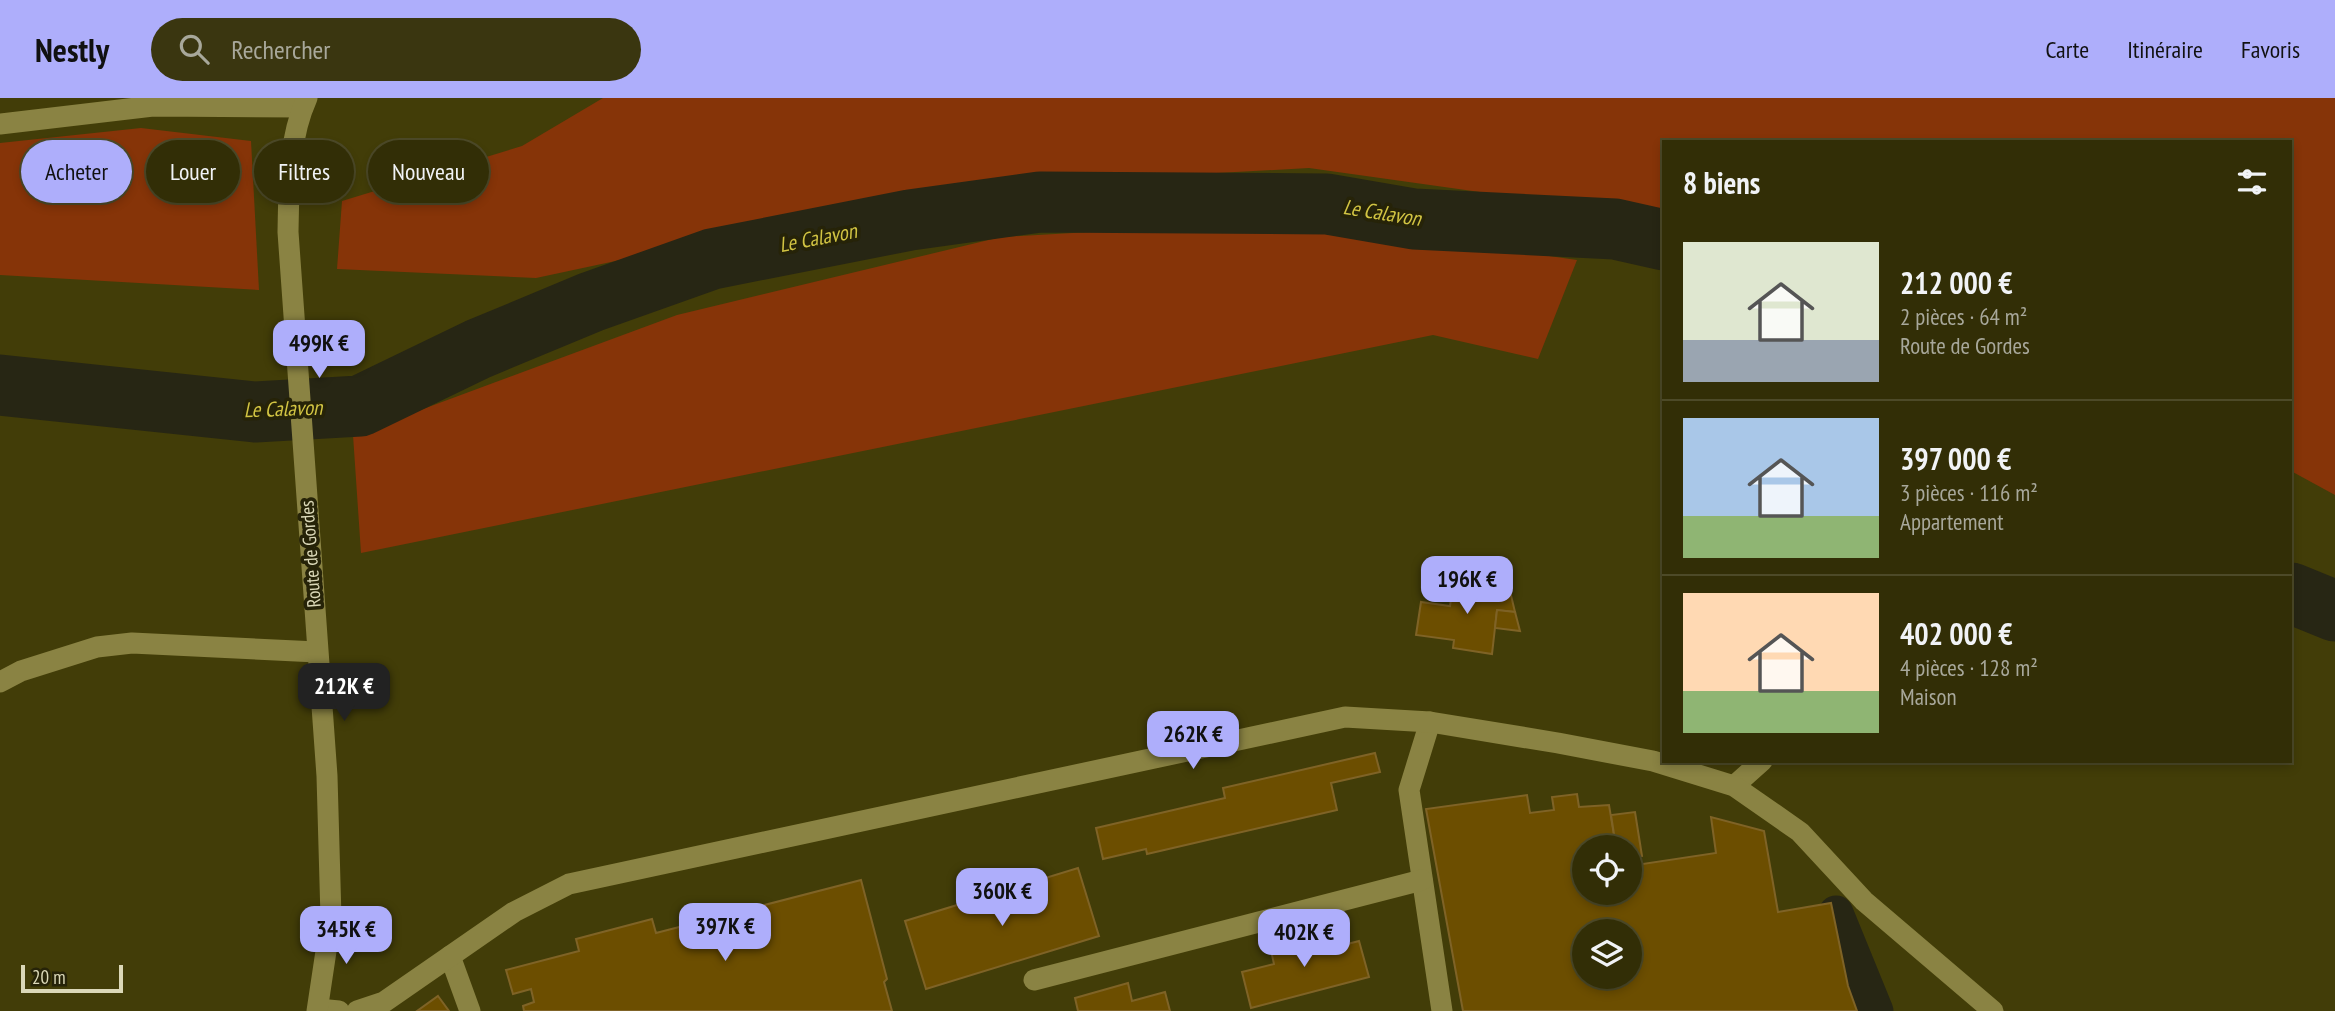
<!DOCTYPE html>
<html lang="fr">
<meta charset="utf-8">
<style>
:root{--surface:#322e06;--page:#3a3610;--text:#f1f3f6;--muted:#a8a89b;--line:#4d4a28;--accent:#aeaefb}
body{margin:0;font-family:"PT Sans Narrow",sans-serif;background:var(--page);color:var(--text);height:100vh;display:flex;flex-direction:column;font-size:26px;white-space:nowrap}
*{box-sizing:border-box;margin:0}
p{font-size:23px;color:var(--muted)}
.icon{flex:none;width:38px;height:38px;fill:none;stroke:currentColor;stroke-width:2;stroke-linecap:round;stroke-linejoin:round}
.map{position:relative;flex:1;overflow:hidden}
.details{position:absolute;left:1662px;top:42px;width:630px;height:623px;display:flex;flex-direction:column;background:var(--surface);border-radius:0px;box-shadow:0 4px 10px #0003,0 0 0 2px var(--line)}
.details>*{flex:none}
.banner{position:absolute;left:21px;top:42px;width:665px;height:63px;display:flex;gap:14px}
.fabs{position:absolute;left:1572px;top:737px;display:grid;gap:14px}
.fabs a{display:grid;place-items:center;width:70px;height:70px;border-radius:50%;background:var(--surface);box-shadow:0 4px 10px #0003,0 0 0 2px var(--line);font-size:35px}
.scale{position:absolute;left:21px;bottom:18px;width:102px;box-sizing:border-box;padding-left:7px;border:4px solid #dbd8b8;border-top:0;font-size:19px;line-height:24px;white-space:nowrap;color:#dbd8b8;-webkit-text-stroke:5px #262308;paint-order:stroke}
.price{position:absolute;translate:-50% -60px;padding:0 16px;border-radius:14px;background:var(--accent);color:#111;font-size:23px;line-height:46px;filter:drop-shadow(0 2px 4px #0008)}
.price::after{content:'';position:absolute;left:50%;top:42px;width:21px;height:16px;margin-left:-10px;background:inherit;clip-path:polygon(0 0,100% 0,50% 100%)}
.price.selected{background:#222;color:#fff}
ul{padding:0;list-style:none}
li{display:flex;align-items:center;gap:21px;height:175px;padding:0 21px}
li+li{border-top:2px solid var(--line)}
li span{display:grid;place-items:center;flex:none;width:196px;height:140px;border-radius:0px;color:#555}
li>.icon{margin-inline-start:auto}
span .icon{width:84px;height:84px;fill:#fffc;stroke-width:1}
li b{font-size:30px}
h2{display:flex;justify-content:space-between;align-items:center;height:84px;padding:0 21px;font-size:30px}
.chip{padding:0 24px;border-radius:32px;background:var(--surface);box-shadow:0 4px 10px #0003,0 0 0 2px var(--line);font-size:24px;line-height:63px}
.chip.selected{background:var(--accent);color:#111}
header{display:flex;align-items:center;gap:42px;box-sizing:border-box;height:98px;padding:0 35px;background:var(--accent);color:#111}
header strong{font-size:33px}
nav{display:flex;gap:38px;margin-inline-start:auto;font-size:24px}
.search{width:490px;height:63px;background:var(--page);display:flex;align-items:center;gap:18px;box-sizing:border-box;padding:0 24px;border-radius:38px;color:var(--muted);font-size:26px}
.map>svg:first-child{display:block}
.green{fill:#863408}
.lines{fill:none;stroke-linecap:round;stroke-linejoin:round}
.canal{stroke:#272614;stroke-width:35}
.river{stroke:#272614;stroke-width:61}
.building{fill:#6c4e00;stroke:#7f6326;stroke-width:2;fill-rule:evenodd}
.service{stroke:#8a8343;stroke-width:21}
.minor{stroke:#8a8343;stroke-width:21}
.tertiary{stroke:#8a8343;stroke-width:21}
.labels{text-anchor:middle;stroke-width:7;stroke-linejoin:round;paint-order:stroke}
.street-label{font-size:19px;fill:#dbd8b8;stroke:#262308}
.water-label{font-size:21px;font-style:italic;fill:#d2c443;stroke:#262308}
</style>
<header>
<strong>Nestly</strong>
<div class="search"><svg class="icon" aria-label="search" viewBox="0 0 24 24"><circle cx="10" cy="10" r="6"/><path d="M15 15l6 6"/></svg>Rechercher</div>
<nav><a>Carte</a><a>Itinéraire</a><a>Favoris</a></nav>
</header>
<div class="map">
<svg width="2335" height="913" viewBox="0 0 2335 913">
<rect width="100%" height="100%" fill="#423d08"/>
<g class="green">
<polygon points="603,0 2335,0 2335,397 2291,373 2291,44 1664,44 1664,125 1543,103 1309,70 962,89 536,180 337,171 342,103 522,48"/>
<polygon points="141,30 251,43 259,192 0,177 0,45"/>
<polygon points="1300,122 1577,162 1538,261 1433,237 361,455 353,337 677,217 1001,139"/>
</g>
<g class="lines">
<polyline class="canal" points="1836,815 1876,913"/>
<g class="river">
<polyline points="0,287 255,314 360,308 478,251 591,204 712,161 910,122 1040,104 1327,106 1414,121 1615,131 1664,142"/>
<polyline points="2291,495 2335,513"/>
</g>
</g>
<g class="building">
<polygon points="1454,482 1509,489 1515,514 1497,512 1492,556 1453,550 1454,542 1416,537 1421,504 1450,508"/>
<polygon points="1497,512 1515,514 1520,533 1495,530"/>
<polygon points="1375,655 1380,674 1331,685 1337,712 1147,756 1146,751 1103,761 1096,730 1225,700 1223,690"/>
<path d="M1577,696L1579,709L1609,707L1616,749H1584V794H1629V768L1716,755L1711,719L1764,733L1778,814L1831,805L1848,888L1857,913H1463L1426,711L1527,697L1530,715L1554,712L1552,699ZM1584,833H1629V878H1584Z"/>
<polygon points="1635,714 1642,758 1629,760 1629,749 1616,749 1611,717"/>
<polygon points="1078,770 1099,838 926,891 905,823"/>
<polygon points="861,782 887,881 884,884 892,913 524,913 523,908 534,904 531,891 513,896 506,872 579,853 576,841 652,821 656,835"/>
<polygon points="1323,833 1328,851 1359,843 1369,879 1251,910 1242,874 1274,866 1270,848"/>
<polygon points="1128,885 1132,903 1165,894 1170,913 1078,913 1075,900"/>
<polygon points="438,898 449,913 417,913"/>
</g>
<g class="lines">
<g class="service">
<polyline points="0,584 21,573 97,549 132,545 317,554"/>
<polyline points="1430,624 1409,692 1442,913"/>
<polyline points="1734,688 1762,663"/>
<polyline points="1034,882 1422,782"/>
</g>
<g class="minor">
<polyline points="0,26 153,8 303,9"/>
<polyline points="450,858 470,913"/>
<polyline points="318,911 339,913"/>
<polyline points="357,913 384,904 514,814 569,786 1345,619 1430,624 1558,645 1653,663 1734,688 1800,734 1864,803 1993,913"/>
</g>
<path class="tertiary" d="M307,0C288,42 289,89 288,134L327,678L331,820L317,913"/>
</g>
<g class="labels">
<g class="street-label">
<text transform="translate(310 456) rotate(-94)" y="7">Route de Gordes</text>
</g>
<g class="water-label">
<text transform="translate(1382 115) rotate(9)" y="7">Le Calavon</text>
<text transform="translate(818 140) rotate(-11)" y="7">Le Calavon</text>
<text transform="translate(283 311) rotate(-2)" y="7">Le Calavon</text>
</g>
</g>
</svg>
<div class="fabs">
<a><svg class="icon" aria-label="locate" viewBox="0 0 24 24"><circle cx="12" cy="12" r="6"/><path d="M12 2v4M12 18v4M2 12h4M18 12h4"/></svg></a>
<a><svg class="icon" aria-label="layers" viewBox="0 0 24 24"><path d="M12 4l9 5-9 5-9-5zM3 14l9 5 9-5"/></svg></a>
</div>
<div class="scale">20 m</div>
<b class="price" style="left:319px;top:282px">499K €</b>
<b class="price" style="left:1467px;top:518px">196K €</b>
<b class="price selected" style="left:344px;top:625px">212K €</b>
<b class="price" style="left:1193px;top:673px">262K €</b>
<b class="price" style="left:1002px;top:830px">360K €</b>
<b class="price" style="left:725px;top:865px">397K €</b>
<b class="price" style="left:346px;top:868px">345K €</b>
<b class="price" style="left:1304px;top:871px">402K €</b>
<div class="banner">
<a class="chip selected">Acheter</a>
<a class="chip">Louer</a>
<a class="chip">Filtres</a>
<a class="chip">Nouveau</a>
</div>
<section class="details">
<h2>8 biens<svg class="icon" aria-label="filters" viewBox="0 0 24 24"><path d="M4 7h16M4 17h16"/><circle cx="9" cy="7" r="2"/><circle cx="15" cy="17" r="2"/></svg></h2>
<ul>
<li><span style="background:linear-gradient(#dfe7d0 70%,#9aa5b1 0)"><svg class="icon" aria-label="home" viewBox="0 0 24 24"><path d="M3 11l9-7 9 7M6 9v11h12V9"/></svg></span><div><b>212 000 €</b><p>2 pièces · 64 m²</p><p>Route de Gordes</p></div></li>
<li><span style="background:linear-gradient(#a9c7e8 70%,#8fb573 0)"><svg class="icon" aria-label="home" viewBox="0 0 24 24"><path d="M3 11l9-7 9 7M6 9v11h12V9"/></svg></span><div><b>397 000 €</b><p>3 pièces · 116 m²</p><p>Appartement</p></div></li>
<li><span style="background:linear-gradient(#ffd9b3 70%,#8fb573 0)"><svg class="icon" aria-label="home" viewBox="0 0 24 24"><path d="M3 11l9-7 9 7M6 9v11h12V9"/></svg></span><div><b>402 000 €</b><p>4 pièces · 128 m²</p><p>Maison</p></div></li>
</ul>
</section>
</div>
